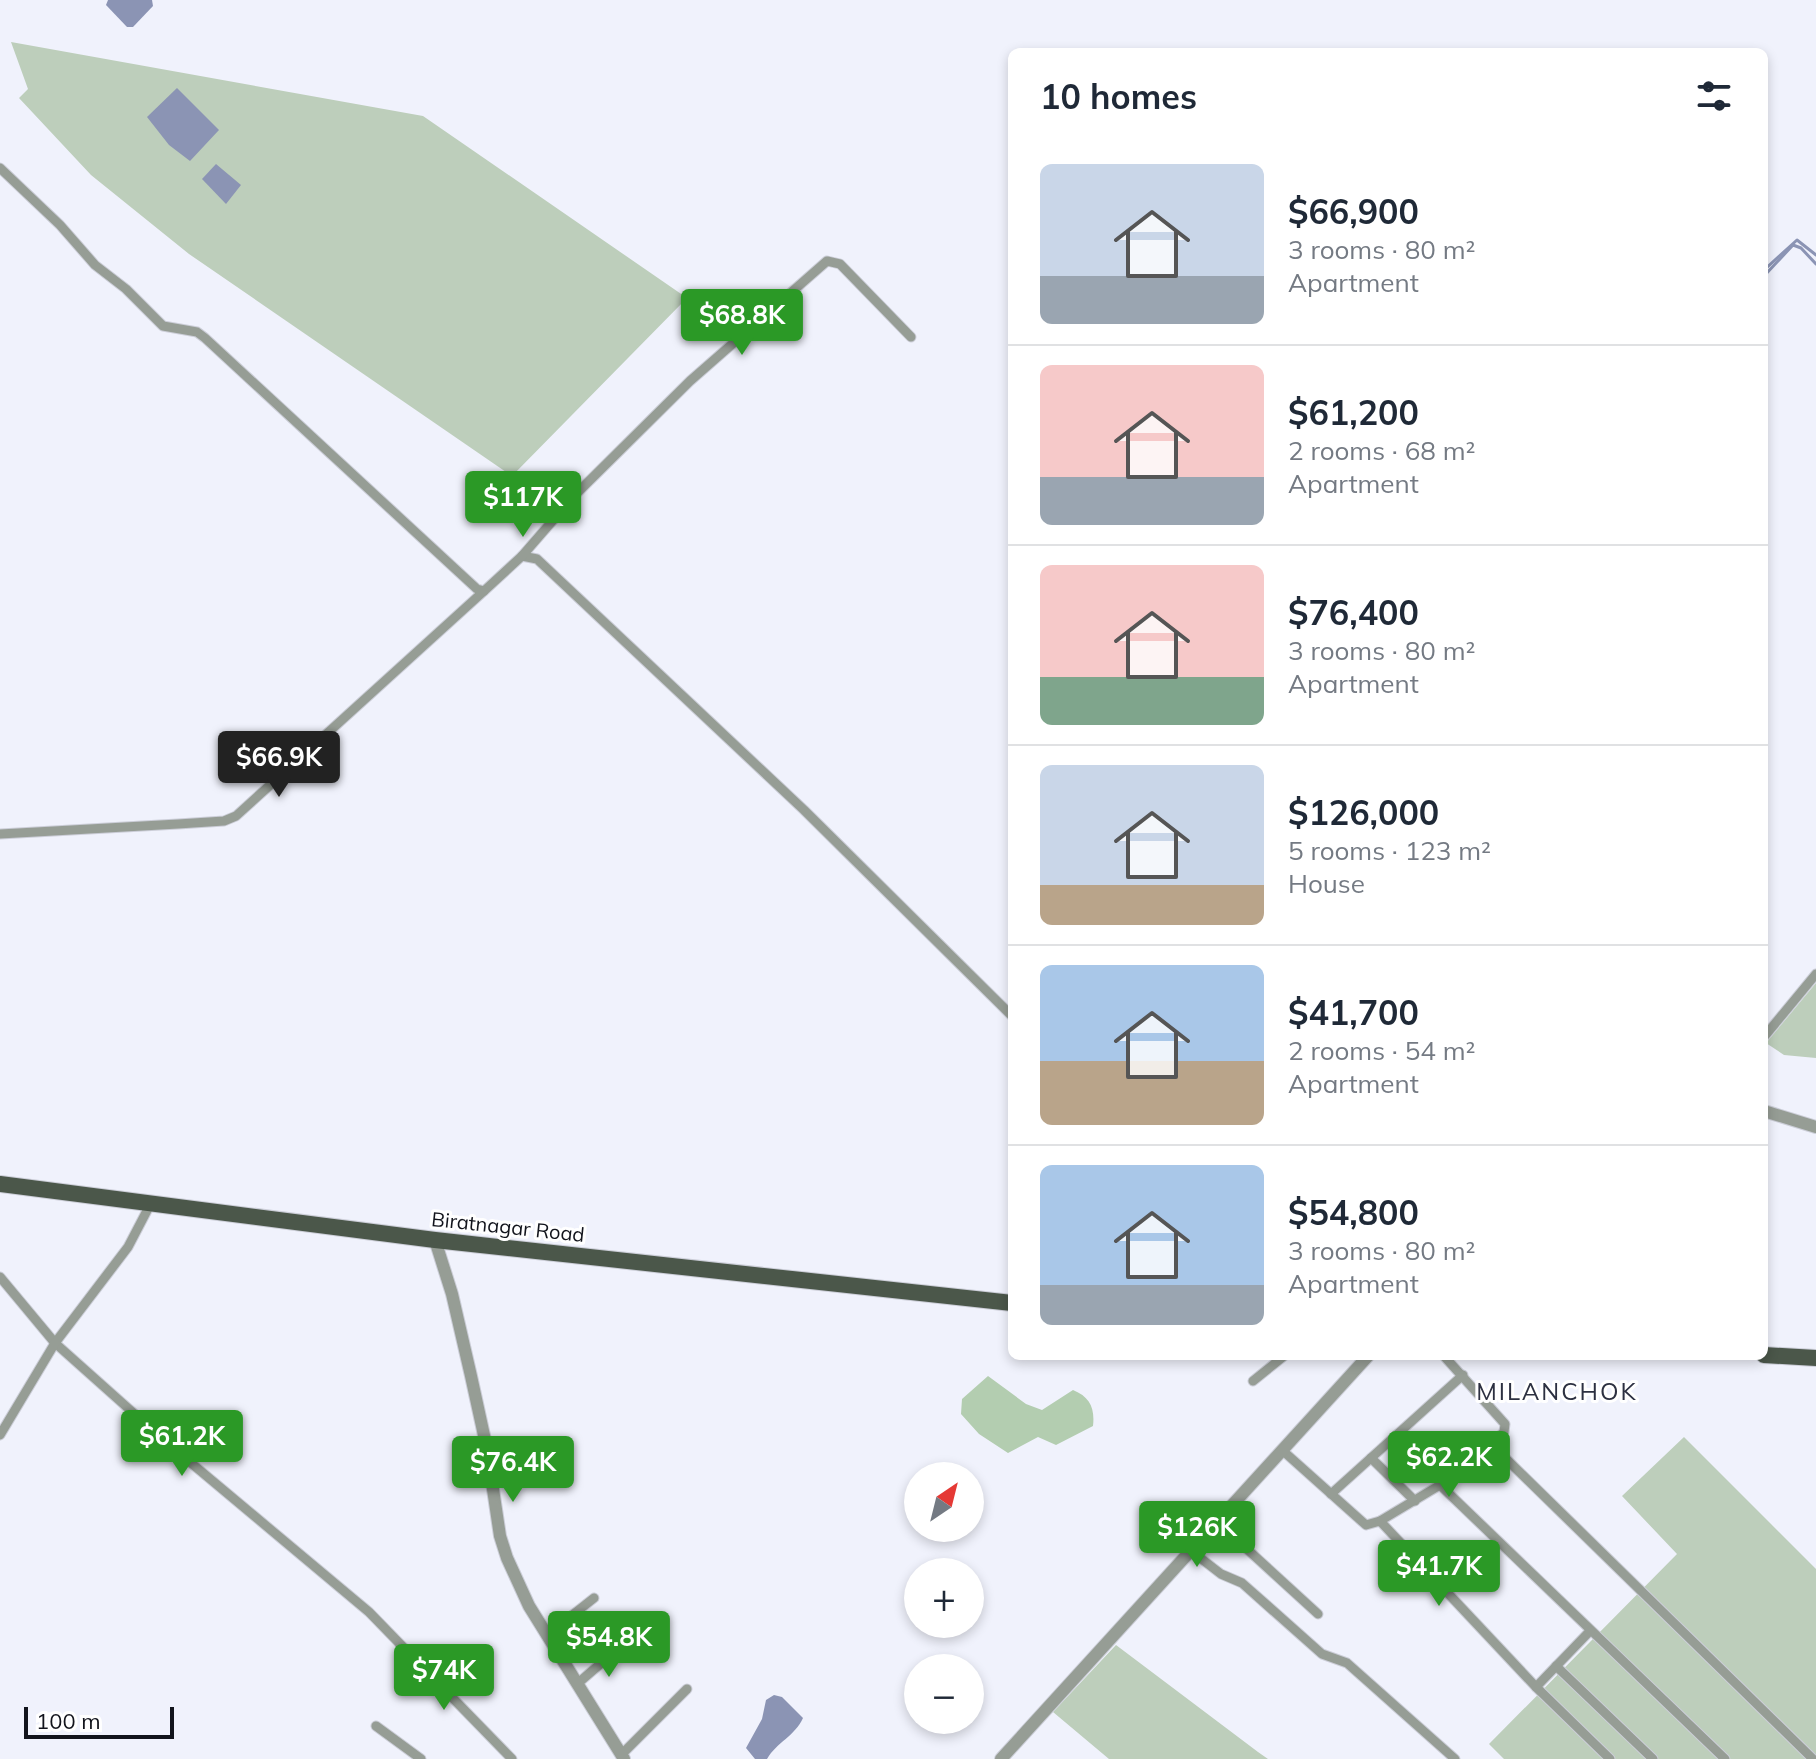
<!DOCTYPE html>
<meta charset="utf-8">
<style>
:root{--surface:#fff;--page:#f6f6f7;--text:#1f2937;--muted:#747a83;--line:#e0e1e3;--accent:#2b9926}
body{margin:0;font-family:Mulish,sans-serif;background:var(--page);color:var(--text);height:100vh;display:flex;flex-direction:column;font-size:30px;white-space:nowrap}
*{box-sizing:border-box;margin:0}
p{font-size:26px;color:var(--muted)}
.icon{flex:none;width:44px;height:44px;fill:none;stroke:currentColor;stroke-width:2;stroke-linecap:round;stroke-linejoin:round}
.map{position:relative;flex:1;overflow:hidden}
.details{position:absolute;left:1008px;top:48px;width:760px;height:1312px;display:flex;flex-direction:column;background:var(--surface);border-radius:12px;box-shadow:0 4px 12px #0003}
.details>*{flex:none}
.needle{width:52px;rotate:35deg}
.tools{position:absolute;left:904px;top:1462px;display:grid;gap:16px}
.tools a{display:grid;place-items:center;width:80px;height:80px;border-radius:50%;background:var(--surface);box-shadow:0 4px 12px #0003;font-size:40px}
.scale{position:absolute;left:24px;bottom:20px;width:150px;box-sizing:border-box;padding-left:8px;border:4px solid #12141c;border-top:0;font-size:22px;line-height:28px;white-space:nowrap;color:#12141c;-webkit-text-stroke:6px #fff;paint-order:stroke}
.price{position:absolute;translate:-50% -68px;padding:0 18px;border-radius:8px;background:var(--accent);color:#fff;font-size:26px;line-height:52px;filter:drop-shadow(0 2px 4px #0008)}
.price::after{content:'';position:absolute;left:50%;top:48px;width:24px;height:18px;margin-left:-12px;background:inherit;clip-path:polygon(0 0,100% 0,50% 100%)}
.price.on{background:#222;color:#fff}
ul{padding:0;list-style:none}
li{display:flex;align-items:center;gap:24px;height:200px;padding:0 32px}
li+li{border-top:2px solid var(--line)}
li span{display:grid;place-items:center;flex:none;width:224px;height:160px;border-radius:12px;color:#555}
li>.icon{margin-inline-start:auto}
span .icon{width:96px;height:96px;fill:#fffc;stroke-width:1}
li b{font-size:34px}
h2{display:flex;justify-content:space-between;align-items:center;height:96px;padding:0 32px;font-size:34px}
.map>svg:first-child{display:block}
.green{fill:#bdcebb}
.forest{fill:#b3cdb0}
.water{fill:#8b94b4}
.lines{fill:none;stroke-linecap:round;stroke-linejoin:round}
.stream{stroke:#8b94b4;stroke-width:3}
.minor-casing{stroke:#ccced8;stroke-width:11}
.tertiary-casing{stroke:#ccced8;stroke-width:14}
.primary-casing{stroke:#ccced8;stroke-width:18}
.minor{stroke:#969d95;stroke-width:9}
.tertiary{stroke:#969d95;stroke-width:12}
.primary{stroke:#4b574a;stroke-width:16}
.labels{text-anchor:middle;stroke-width:6;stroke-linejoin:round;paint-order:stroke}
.street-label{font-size:20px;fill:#12141c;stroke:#fff}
.quarter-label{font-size:24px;letter-spacing:2px;fill:#2c3041;stroke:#fff}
</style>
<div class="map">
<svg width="1816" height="1759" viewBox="0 0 1816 1759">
<rect width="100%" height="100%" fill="#f0f2fc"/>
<g class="green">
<polygon points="11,42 423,116 687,298 512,476 189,254 91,175 19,98 28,89"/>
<polygon points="1816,983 1816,1058 1784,1055 1766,1043"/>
<polygon points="1684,1437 1816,1569 1816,1759 1504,1759 1489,1744 1677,1554 1622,1496"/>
<polygon points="1116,1645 1258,1752 1268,1759 1109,1759 1053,1712"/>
</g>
<path class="forest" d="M988,1376L1026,1404L1042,1410L1073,1390C1090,1397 1095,1408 1093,1426L1056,1445L1038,1437L1008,1453L979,1434L961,1414L962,1399Z"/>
<g class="water">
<polygon points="108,0 152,0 153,6 133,27 127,27 106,5"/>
<polygon points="177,88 219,130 190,161 169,145 147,117"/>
<polygon points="216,164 241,185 226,204 202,179"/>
<path d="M774,1695L782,1697L803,1718C795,1736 777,1742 767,1759H755L746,1748L762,1719L766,1700Z"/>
</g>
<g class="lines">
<g class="stream">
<polyline points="1764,270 1797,240 1816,255"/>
<polyline points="1764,276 1793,245 1801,248 1816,264"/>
</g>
<g class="minor-casing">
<g id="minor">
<polyline points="0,168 60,225 95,265 126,289 163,326 197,332 205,338 477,589 484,591 522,556 537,559 804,810 1012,1016"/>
<polyline points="522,556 575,495 690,381 827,261 840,264 911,337"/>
<polyline points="0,834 178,824 224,821 236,816 484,591"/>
<polyline points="1764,1037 1816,974"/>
<polyline points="0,1277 55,1343 166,1442 369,1612 512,1759"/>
<polyline points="1444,1356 1505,1424 1504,1432 1494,1442 1496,1449 1813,1759"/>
<polyline points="1253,1381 1284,1356"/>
<polyline points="0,1435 55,1343 128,1247 151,1203"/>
<polyline points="1282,1450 1366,1525 1380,1521 1536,1687 1610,1759"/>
<polyline points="1371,1458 1415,1501"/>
<polyline points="1440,1485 1725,1759"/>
<polyline points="1331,1494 1463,1375"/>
<polyline points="1219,1518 1225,1529 1318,1614"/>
<polyline points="1380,1521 1440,1485 1494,1442"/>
<polyline points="1190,1550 1221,1574 1242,1583 1322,1654 1347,1663 1455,1759"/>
<polyline points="547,1635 594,1598"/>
<polyline points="1556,1666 1653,1759"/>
<polyline points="577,1684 628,1640 636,1646"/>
<polyline points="1536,1687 1590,1631"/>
<polyline points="376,1726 421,1759"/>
<polyline points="621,1755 687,1689"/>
</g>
</g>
<g class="tertiary-casing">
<g id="tertiary">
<polyline points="1764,1111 1816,1127"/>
<polyline points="435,1240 452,1294 471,1376 487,1449 500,1536 507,1558 529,1606 624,1759"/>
<polyline points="1001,1759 1368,1356"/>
</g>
</g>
<g class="primary-casing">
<g id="primary">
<polyline points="0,1184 435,1240 1012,1303"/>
<polyline points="1764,1355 1816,1358"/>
</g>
</g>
<use href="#minor" class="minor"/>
<use href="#tertiary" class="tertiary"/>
<use href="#primary" class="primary"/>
</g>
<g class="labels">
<g class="street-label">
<text transform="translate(508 1227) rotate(6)" y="7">Biratnagar Road</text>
</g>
<g class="quarter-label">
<text x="1557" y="1400">MILANCHOK</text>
</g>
</g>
</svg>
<div class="tools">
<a><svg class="needle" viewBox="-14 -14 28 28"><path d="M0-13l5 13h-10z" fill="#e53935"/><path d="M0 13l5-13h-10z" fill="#747a83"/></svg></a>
<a>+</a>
<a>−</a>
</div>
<div class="scale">100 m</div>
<b class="price" style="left:742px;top:357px">$68.8K</b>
<b class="price" style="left:523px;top:539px">$117K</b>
<b class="price on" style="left:279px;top:799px">$66.9K</b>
<b class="price" style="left:182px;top:1478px">$61.2K</b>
<b class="price" style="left:1449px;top:1499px">$62.2K</b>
<b class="price" style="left:513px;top:1504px">$76.4K</b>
<b class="price" style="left:1197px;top:1569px">$126K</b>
<b class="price" style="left:1439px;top:1608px">$41.7K</b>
<b class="price" style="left:609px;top:1679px">$54.8K</b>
<b class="price" style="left:444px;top:1712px">$74K</b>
<section class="details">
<h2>10 homes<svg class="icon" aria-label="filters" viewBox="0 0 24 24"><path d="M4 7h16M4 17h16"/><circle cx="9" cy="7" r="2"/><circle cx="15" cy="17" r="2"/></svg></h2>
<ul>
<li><span style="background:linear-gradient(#c9d6e8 70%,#9aa5b1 0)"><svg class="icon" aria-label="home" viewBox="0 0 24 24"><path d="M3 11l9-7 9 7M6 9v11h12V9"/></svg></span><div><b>$66,900</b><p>3 rooms · 80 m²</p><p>Apartment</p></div></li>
<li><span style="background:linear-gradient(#f6c9c9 70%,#9aa5b1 0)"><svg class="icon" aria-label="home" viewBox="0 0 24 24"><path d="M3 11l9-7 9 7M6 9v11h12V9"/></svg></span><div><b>$61,200</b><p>2 rooms · 68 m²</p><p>Apartment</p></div></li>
<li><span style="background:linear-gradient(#f6c9c9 70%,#7fa58c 0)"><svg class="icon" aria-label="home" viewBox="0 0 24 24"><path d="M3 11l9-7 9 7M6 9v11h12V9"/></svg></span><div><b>$76,400</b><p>3 rooms · 80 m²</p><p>Apartment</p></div></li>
<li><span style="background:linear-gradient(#c9d6e8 75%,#b9a48a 0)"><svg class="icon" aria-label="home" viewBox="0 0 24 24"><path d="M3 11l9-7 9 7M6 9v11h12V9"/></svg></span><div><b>$126,000</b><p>5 rooms · 123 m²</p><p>House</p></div></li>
<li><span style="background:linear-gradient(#a9c7e8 60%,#b9a48a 0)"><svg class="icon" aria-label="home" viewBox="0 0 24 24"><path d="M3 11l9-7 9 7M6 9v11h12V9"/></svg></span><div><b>$41,700</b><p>2 rooms · 54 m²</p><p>Apartment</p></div></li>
<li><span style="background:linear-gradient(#a9c7e8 75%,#9aa5b1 0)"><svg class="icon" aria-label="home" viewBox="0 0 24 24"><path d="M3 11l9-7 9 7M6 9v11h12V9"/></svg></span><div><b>$54,800</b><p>3 rooms · 80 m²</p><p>Apartment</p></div></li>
</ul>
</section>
</div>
